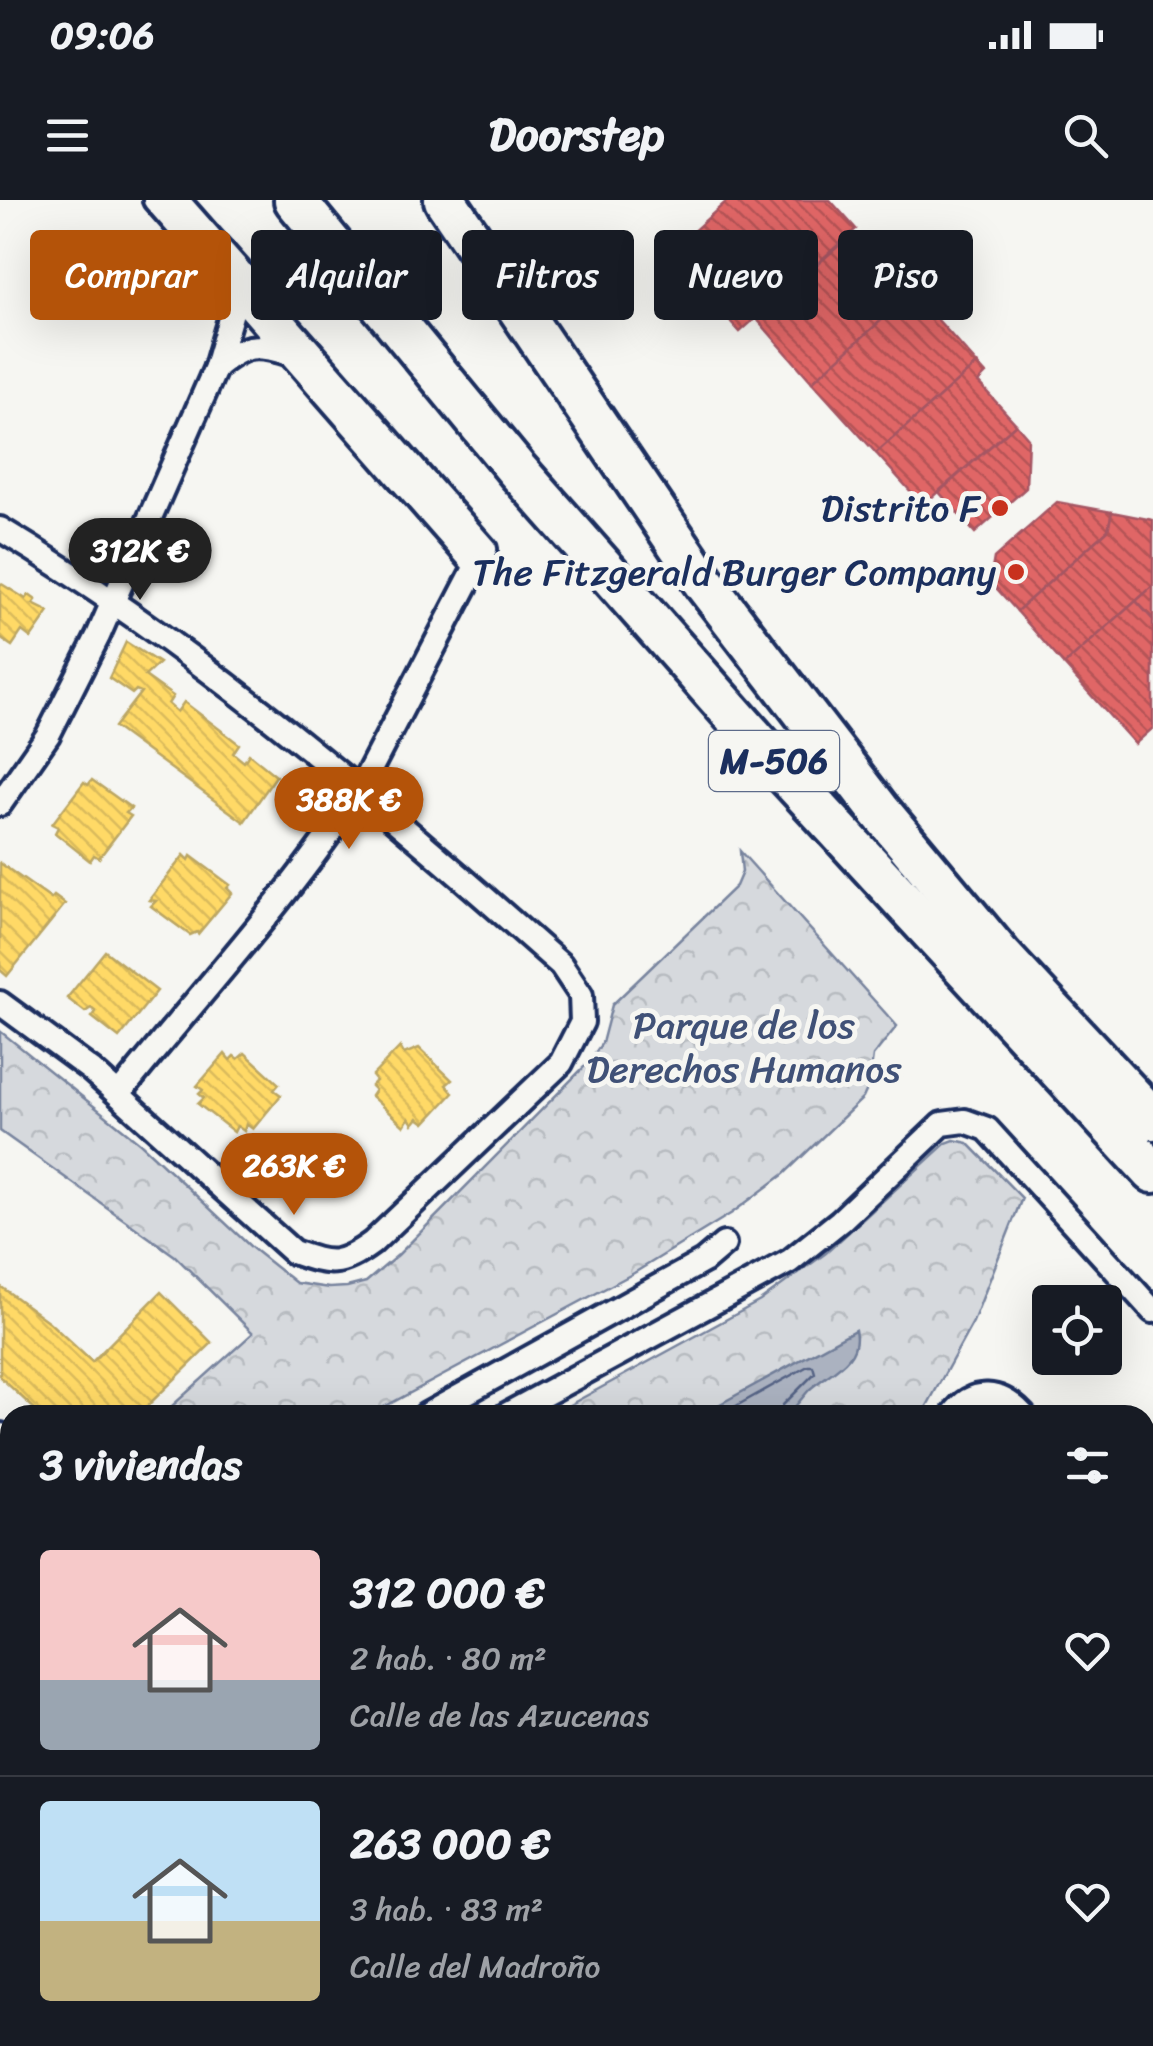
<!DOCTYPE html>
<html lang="es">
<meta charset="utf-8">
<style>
:root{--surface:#171b24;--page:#20242c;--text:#f1f3f6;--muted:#9ea1a6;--line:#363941;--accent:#b45309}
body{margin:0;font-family:Sriracha,sans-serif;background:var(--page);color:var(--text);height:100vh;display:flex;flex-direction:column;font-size:38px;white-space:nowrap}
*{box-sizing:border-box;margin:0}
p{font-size:32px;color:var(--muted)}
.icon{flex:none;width:55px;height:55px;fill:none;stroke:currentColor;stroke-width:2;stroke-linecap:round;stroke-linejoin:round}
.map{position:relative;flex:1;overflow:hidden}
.side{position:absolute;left:0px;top:1205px;width:1155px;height:642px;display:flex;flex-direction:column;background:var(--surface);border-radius:30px 30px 0 0;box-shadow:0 10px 40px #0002}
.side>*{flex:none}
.top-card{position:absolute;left:30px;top:30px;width:1095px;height:90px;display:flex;gap:20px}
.controls{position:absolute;left:1032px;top:1085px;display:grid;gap:20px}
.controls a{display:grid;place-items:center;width:90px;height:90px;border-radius:10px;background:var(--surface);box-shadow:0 10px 40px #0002;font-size:50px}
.price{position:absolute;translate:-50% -85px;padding:0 22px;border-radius:35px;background:var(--accent);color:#fff;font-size:32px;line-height:65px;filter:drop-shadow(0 2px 5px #0008)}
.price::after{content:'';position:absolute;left:50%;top:60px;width:30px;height:22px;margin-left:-15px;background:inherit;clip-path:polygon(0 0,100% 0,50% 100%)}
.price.active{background:#222;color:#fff}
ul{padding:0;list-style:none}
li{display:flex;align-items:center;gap:30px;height:250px;padding:0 40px}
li+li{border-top:2px solid var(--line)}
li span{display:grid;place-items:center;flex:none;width:280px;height:200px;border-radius:10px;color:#555}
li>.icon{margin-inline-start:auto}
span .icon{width:120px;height:120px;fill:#fffc;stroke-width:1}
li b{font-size:42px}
h2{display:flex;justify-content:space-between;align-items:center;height:120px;padding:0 40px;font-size:42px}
.chip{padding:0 35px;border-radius:10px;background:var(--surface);box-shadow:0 10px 40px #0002;font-size:35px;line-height:90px}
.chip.active{background:var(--accent);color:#fff}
.status{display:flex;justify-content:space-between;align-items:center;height:70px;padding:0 50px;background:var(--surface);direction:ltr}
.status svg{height:28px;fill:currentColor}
header{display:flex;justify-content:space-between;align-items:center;height:130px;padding:0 40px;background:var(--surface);font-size:45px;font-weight:700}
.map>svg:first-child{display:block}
.forest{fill:url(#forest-crowns);stroke:#78849e;stroke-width:2.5}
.water{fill:#abb2c0;stroke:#717e99;stroke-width:2.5}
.homes{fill:url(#homes-back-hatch);stroke:#bba664;stroke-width:2.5}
.shops{fill:url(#shops-back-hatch);stroke:#a55664;stroke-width:2.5}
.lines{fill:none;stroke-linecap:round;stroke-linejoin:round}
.shore{stroke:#556385;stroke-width:2.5}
.street-casing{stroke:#1b2f5e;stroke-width:30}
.secondary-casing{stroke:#1b2f5e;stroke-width:38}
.highway-casing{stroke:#1b2f5e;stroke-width:48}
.street{stroke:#f6f6f2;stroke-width:22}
.secondary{stroke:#f6f6f2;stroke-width:30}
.highway{stroke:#f6f6f2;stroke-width:40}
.poi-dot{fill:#c8321e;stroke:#f6f6f2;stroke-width:4}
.labels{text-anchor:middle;stroke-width:10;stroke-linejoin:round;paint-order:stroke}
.shield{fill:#f6f6f2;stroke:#5d6b8a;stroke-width:2.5}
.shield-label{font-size:35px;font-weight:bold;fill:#1b2f5e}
.poi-label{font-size:38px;fill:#1b2f5e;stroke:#f6f6f2;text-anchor:end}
.park-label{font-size:38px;fill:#405177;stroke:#f6f6f2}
</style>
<div class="status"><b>09:06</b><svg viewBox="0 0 49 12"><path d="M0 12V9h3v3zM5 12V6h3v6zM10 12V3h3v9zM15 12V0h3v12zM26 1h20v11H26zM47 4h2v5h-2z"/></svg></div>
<header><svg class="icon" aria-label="menu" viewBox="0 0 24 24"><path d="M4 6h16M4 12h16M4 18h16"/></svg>Doorstep<svg class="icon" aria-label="search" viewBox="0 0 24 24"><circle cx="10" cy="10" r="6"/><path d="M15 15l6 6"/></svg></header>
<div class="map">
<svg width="1153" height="1846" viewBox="0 0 1153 1846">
<defs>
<pattern id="forest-crowns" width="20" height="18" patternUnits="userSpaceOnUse" patternTransform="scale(2.5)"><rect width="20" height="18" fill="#d6d9dd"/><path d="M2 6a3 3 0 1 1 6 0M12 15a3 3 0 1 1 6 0" fill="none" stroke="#b7bbc0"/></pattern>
<pattern id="homes-back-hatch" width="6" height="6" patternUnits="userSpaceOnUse" patternTransform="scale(2.5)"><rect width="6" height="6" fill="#ffd966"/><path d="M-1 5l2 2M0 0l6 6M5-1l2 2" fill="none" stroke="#dabb5b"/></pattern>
<pattern id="shops-back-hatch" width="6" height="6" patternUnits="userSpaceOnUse" patternTransform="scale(2.5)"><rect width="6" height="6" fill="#e06666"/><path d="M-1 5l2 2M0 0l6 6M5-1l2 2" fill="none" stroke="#b55457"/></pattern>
</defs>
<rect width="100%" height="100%" fill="#f6f6f2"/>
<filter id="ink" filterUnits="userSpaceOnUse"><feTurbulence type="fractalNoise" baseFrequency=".01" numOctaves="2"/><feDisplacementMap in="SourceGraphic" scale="20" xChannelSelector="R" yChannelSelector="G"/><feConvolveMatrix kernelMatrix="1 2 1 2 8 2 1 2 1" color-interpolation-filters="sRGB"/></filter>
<g filter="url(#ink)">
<g class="forest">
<polygon points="740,651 897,826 873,856 869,885 863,898 784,974 732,1013 634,1073 369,1215 162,1215 253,1133 175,1056 0,931 0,831 140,943 252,1048 296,1083 329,1088 347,1087 366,1082 398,1055 587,864 602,843 612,805 736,686 742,672"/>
<polygon points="954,940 968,943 1022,998 973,1122 922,1215 551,1215 760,1101 826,1053 946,943"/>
<polygon points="10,1584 10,1812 0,1810 0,1599"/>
</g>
<path class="water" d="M855,1130C862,1161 829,1172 809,1190C802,1198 795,1207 788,1215H700Z"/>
<g class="homes">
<polygon points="0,383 26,399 29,395 36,400 33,404 49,412 31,438 22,431 12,446 0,438"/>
<polygon points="126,442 159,463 145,476 173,496 168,504 177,512 184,502 239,544 233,553 244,562 249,554 276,576 244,622 114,527 141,492 136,490 132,494 109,478"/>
<polygon points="92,580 131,608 126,613 131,616 99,658 94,655 90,661 55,633 58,627 52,624 84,582 88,585"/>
<polygon points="184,655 189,660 191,656 230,685 227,688 232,693 198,734 197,732 190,735 151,706 156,701 149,700"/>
<polygon points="0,663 51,699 54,696 65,704 7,776 0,770"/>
<polygon points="105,751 157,791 119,838 92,817 96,812 91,808 85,812 67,798"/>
<polygon points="400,847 404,854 419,848 452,880 446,885 453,893 425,923 418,918 413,924 409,918 404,926 371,896 375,890 371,886 376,881 372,876"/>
<polygon points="245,853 279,884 274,890 281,895 253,929 246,924 244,931 237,926 234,932 198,904 204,898 199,894 203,890 197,886 225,854 230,860 234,856 238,859"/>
<polygon points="0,1086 49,1122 92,1162 161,1092 212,1143 138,1215 41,1215 0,1177"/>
<polygon points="621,1838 696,1838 700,1842 694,1846 610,1846"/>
<polygon points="794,1838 834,1838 841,1846 782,1846"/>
<polygon points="1096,1838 1134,1838 1139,1843 1136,1846 1103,1846"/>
</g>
<g class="shops">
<polygon points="728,0 830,0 856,29 740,132 669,53"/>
<polygon points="850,36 906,99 812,182 756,118"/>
<polygon points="913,92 977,164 876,253 812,182"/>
<polygon points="977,164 986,174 978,182 1016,224 923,305 876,253"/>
<polygon points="1016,224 1028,238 1026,288 975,333 939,292"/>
<polygon points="1057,302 1112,312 1108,330 1017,411 990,381 994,358"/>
<polygon points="1112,312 1153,320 1153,386 1064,465 1017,411 1108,330"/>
<polygon points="1153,386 1153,420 1136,401"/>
<polygon points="1136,401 1153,420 1153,528 1135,544 1064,465"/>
<polygon points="0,1810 10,1812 10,1838 229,1838 236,1846 0,1846"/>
</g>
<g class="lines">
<polyline class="shore" points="720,1215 808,1166 813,1166 815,1173 783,1205 781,1215"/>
<g class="street-casing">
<g id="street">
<polyline points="155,0 476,366"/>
<path d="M227,86L234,105L216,167C244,144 256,143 290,154"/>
<path d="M0,329C204,452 383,607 561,765L581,795L582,822L561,863L372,1043C339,1067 330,1065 293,1052L91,870L0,803"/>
<polyline points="0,604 48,535 98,436 216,167"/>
<path d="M119,894C200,793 289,698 360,589L485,349L177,0"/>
<polyline points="426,1215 704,1061 724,1044"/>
<polyline points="506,1215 790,1061 840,1021 942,924 965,921 987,929 1153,1111"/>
<path d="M953,1215C973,1187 1001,1191 1023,1215"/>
<polyline points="1145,1349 1153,1357"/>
<polyline points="1145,1432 1153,1421"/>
<polyline points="0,1510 10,1498"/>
<polyline points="0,1563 10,1549"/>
<polyline points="869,1838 875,1846"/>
<polyline points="1066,1838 1073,1846"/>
<polyline points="281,1846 291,1838"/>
<polyline points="740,1846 752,1838"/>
</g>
</g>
<g class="secondary-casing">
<g id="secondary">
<polyline points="0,1239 10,1248"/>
<polyline points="0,1282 10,1291"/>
<polyline points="449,1838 456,1846"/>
<polyline points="491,1838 497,1846"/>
</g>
</g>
<g class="highway-casing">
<g id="highway">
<polyline points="295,0 517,270 784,572 1153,972"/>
<polyline points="445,0 705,384 879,610 1000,755 1153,919"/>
</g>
</g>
<use href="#street" class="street"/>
<use href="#secondary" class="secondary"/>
<use href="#highway" class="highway"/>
</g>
</g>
<g class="poi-dot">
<circle cx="1000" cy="308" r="10"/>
<circle cx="1016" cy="372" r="10"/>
</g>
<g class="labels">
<rect class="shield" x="709" y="531" width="130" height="60" rx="8"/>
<g class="shield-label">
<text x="774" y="573">M-506</text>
</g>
<g class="poi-label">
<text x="980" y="321">Distrito F</text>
<text x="996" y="385">The Fitzgerald Burger Company</text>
</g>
<g class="park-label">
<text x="744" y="838">Parque de los<tspan x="744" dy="44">Derechos Humanos</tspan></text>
</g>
</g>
</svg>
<div class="controls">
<a><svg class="icon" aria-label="locate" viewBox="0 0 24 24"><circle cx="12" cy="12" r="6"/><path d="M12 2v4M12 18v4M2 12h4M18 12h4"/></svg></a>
</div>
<b class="price active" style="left:140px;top:403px">312K €</b>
<b class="price" style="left:349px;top:652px">388K €</b>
<b class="price" style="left:294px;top:1018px">263K €</b>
<div class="top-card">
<a class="chip active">Comprar</a>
<a class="chip">Alquilar</a>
<a class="chip">Filtros</a>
<a class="chip">Nuevo</a>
<a class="chip">Piso</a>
</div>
<section class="side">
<h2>3 viviendas<svg class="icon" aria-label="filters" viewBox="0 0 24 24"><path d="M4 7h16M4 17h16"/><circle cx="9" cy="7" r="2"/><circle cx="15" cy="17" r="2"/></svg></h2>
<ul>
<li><span style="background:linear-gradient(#f6c9c9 65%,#9aa5b1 0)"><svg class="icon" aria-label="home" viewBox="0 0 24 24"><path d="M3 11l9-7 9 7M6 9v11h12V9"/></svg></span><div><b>312 000 €</b><p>2 hab. · 80 m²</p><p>Calle de las Azucenas</p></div><svg class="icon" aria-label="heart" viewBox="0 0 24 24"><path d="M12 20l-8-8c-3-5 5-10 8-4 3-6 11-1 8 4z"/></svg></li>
<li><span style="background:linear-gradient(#bfe0f5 60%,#c2b280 0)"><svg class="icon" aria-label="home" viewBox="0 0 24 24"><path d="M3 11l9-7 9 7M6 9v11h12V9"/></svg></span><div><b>263 000 €</b><p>3 hab. · 83 m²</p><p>Calle del Madroño</p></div><svg class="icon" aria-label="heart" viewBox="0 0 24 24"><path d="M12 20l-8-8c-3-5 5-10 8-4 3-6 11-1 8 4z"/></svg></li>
</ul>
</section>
</div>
